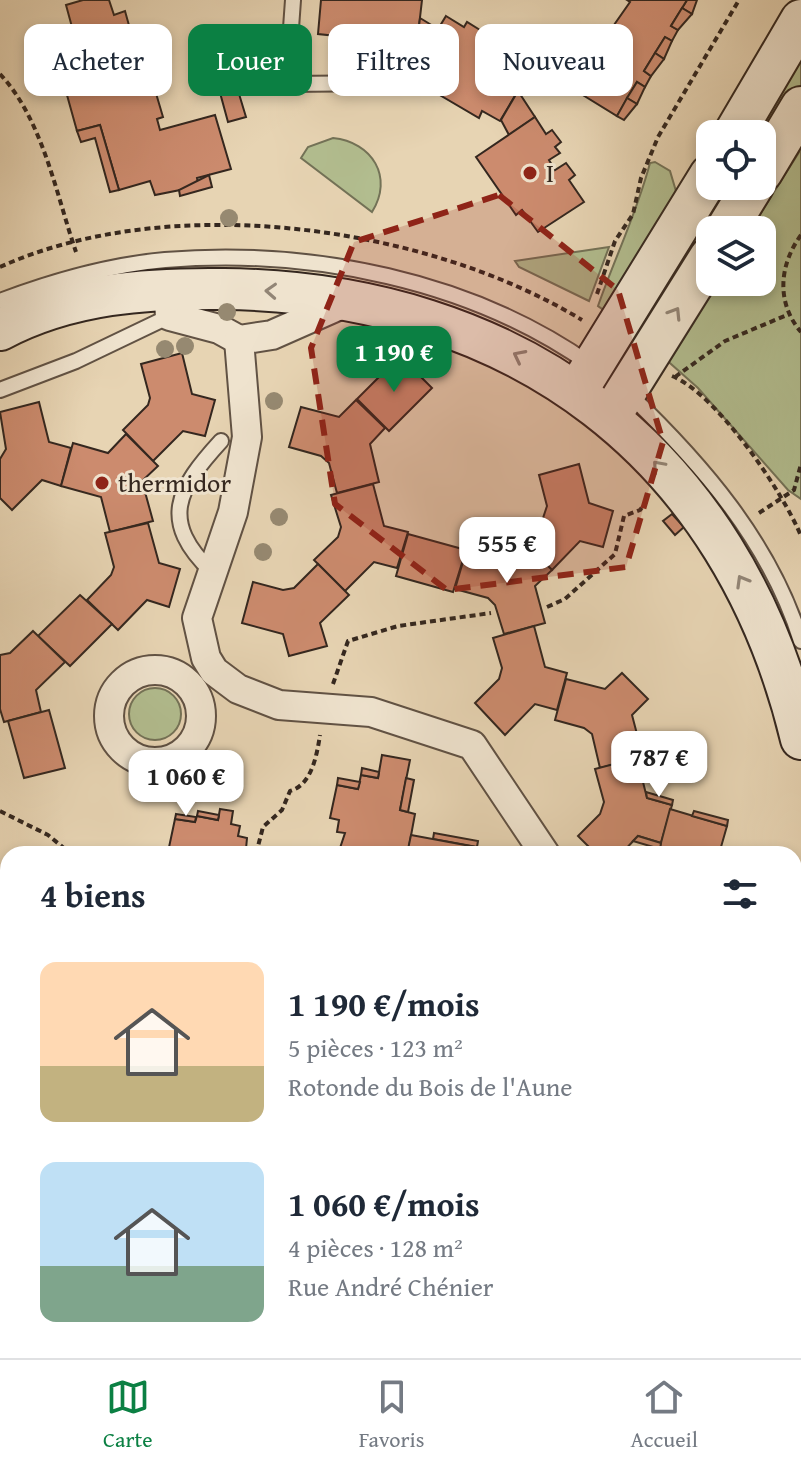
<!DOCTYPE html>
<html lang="fr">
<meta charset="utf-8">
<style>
:root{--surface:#fff;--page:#f2f2f3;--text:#1f2937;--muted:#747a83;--line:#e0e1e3;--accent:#0b8043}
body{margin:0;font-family:"Gentium Book Plus",serif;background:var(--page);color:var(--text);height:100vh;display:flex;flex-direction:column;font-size:30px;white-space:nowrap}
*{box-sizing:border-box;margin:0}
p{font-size:26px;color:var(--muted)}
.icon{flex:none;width:44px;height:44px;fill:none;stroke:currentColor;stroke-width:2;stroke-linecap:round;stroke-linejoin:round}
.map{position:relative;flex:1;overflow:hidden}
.sheet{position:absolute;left:0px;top:846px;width:802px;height:512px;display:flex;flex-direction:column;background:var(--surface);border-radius:24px 24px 0 0;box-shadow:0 4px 12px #0003}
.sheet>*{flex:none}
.top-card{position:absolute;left:24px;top:24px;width:754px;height:72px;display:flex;gap:16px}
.controls{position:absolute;left:696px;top:120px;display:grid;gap:16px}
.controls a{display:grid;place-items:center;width:80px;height:80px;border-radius:16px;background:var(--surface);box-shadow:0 4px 12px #0003;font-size:40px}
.price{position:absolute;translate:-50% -68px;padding:0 18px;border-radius:16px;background:#fff;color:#222;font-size:26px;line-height:52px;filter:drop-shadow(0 2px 4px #0008)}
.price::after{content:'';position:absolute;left:50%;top:48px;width:24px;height:18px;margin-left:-12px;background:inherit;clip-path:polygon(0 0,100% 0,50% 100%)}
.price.selected{background:var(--accent);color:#fff}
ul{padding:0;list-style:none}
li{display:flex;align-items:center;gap:24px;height:200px;padding:0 40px}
li span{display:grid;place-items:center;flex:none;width:224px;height:160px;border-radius:16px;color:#555}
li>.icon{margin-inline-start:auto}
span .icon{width:96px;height:96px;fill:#fffc;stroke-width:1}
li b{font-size:34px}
h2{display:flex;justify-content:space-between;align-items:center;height:96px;padding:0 40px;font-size:34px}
.chip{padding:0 28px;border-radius:16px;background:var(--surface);box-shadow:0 4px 12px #0003;font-size:28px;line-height:72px}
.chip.selected{background:var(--accent);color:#fff}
.tabs{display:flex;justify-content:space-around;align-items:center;height:112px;border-top:2px solid var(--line);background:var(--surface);font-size:22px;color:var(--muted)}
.tabs a{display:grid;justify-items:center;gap:4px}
.tabs .selected{color:var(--accent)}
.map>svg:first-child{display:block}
.green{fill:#b2bd8f;stroke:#737257;stroke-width:2}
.building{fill:#cc8b6e;stroke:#34271f;stroke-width:2}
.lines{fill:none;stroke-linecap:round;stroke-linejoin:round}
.service-casing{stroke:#615244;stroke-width:18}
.minor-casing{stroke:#615244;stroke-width:32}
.secondary-casing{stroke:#34271f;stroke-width:44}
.path{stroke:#34271f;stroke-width:4;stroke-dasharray:6 4;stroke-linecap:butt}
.service{stroke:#efe3ce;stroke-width:14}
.minor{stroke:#efe3ce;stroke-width:28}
.secondary{stroke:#efe3ce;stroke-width:40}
.tree{fill:#968971}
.oneway{stroke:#928576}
.marked{fill:#8f2418;fill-opacity:0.2;stroke:#8f2418;stroke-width:6;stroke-dasharray:16 10;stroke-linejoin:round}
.poi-dot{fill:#8f2418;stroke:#efe3ce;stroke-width:3}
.labels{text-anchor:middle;stroke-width:6;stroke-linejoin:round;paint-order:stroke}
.poi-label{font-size:26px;fill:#34271f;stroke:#efe3ce;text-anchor:start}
</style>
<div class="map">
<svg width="801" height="1358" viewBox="0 0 801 1358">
<rect width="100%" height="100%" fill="#e7d4b3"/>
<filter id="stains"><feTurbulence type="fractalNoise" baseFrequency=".0025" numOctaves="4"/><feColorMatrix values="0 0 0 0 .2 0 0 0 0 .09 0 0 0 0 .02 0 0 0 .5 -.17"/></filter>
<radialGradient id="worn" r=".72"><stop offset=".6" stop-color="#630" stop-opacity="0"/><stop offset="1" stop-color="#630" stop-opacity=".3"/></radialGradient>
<g class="green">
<polygon points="801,55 801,90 762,134 754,134"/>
<path d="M333,138C372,142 394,177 372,212L301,158L308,147Z"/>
<polygon points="801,149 801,499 788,490 698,388 662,356 711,282 762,282 762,230 750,230"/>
<path d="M655,162L670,171L678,198L612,316L598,306C615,257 637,213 650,163Z"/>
<polygon points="609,247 589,301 519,267 515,261"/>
<circle cx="155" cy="714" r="26"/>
<polygon points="520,1350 587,1350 574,1358 505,1358"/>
</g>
<g class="building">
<polygon points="83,0 109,0 114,15 125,11 143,76 150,73 163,117 157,119 160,130 215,115 231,169 197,178 198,183 190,188 155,195 150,181 119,190 100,125 77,131 50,34 72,27 66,5"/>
<polygon points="321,0 422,0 418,35 386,33 385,41 318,34"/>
<polygon points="687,0 697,0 692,14 682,8"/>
<polygon points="687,0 671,26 678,30 672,41 665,37 644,71 651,76 645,87 637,82 617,116 573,89 595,53 598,55 603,47 600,45 630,2 627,0"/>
<polygon points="682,8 692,14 678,30 671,26"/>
<polygon points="446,16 464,27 467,22 480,30 477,35 485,40 478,51 486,56 493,45 507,53 503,60 528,74 500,121 482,111 479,118 409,77"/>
<polygon points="420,18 438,29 431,41 418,34"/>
<polygon points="665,37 672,41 664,59 655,53"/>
<polygon points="233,42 241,71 223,76 215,47"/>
<polygon points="655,53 664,59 651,76 644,71"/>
<polygon points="233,74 246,117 228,122 216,78"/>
<polygon points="637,82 645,87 637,104 627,98"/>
<polygon points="518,91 535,117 509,135 501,120"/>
<polygon points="627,98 637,104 624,120 617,116"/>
<polygon points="535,117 546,134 552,130 561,142 555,147 560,153 549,160 555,170 566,163 575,175 569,180 584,202 538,232 522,210 516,215 476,157"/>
<polygon points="100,125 119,190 110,192 95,138 81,142 77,131"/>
<polygon points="209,175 212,187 180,196 179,190"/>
<polygon points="182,353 192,394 215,400 205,436 183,431 153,461 123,430 148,405 150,398 141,364"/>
<polygon points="400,356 432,388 389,431 357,399"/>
<polygon points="356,400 385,428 370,444 379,482 337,493 329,463 321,456 289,447 301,407 339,417"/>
<polygon points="39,402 49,442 71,448 61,486 42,480 12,510 0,498 0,459 6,449 0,412"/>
<polygon points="126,434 158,466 142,481 153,521 110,532 101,497 61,486 73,443 108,453"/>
<polygon points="579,464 589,503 613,511 603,547 580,541 552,570 522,540 543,518 547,506 539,475"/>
<polygon points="373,484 384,526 408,532 397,568 374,562 345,591 314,560 338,537 341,527 331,495"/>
<polygon points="672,514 684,527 675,535 663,521"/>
<polygon points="148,523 159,563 180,569 169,607 147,600 118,630 87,600 111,575 114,567 105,533"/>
<polygon points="408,534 466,550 453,592 396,576"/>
<polygon points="524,542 552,570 535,586 545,623 504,634 495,605 488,598 455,589 467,548 508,558"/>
<polygon points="318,564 349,595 320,623 327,646 289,656 283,634 242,623 253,582 283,590 294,588"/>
<polygon points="80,595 112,624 70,666 38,636"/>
<polygon points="534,626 545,667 567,673 557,710 535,704 505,735 475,703 499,679 502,668 493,638"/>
<polygon points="33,631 65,662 36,690 41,712 4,722 0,709 0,655 10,653"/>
<polygon points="622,673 648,699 632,715 643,757 600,768 592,734 584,728 555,720 566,679 605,689"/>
<polygon points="49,710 65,768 24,778 8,721"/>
<polygon points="382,755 410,760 400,810 415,814 408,852 386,849 385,854 338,854 345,833 337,832 339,820 330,818 337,785 358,789 361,775 378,778"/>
<polygon points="643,756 649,781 643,782 637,758"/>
<polygon points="637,758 647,798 672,805 661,843 638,836 621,854 596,854 578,836 600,814 604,802 595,769"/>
<polygon points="362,768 379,772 378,778 361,775"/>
<polygon points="338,778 360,782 358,789 337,785"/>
<polygon points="406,778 414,780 408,812 400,810"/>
<polygon points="646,792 673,800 672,805 647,798"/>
<polygon points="220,809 233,811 231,824 240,826 238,836 247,838 246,849 254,851 254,854 168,852 175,819 195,822 197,816 218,820"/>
<polygon points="670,809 727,826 719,854 658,854"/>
<polygon points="198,811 219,815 218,820 197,816"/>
<polygon points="694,811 728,820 727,826 692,816"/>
<polygon points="176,814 196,817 195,822 175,819"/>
<polygon points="434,833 478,841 477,847 433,839"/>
<polygon points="411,835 492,850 492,854 407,854"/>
<polygon points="638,836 661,843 660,849 633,841"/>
<polygon points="0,903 8,906 8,1004 2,1006"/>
<polygon points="0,1063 8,1066 8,1148 0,1163"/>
<polygon points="801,1138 801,1191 794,1188 794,1154"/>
<polygon points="801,1333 801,1358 790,1358 794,1350"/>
<polygon points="717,1350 739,1350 758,1358 713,1358"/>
</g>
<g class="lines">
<g class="service-casing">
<g id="service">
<polyline points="293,0 287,84 391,83"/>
<path d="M0,301C53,281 108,265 165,260C311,248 471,280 591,365"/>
<polyline points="0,390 76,361 170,316"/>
<path d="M629,394C702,464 770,542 801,641"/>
<path d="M212,572C159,521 177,489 221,441"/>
</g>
</g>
<g class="minor-casing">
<g id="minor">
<polyline points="168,290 170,316 219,329 239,340 272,335 349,301"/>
<polyline points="239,340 247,437 233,512 197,618 206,658 214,671 238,689 279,705 371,712 472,745 545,854"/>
<circle cx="155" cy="716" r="46"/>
<polyline points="0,1228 8,1205"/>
</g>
</g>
<g class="secondary-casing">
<g id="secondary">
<polyline points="734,134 801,20"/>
<polyline points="762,172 801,107"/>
<polyline points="726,230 753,186"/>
<path d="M0,330C70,293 147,288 224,289C516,292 732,452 801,739"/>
<polyline points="577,391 710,175"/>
<polyline points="610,417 710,257"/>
<polyline points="794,993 801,964"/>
<polyline points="0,1327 8,1331"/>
<polyline points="50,1350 68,1358"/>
<polyline points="325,1358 349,1350"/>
<polyline points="441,1358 462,1350"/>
</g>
</g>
<g class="path">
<path d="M0,74C43,120 56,194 76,252"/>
<path d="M801,235C779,265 776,303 801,332"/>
<path d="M0,267C170,190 426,225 582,320"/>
<polyline points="597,294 615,241 633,214 641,178 658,137 739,0"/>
<path d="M672,376C717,394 783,492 801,536"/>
<polyline points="675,377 725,341 787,315"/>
<polyline points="759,513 794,490 801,464"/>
<polyline points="547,607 565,599 615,554 624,516 640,510 646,502"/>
<polyline points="333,684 348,641 398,626 491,613"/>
<polyline points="0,811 48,835 71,854"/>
<path d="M256,854L263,827L282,810L290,791C312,785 317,754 320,735"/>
<polyline points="794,877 801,878"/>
<polyline points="0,1057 8,1060"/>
<polyline points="794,1059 801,1041"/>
<polyline points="794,1109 801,1094"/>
<polyline points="0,1114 8,1117"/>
<polyline points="609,1350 612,1358"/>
<polyline points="587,1358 598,1350"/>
</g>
<use href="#service" class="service"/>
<use href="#minor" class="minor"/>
<use href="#secondary" class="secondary"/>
</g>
<g class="tree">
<circle cx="229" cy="218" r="9"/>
<circle cx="227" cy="312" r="9"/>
<circle cx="185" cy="346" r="9"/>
<circle cx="165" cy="349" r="9"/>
<circle cx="274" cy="401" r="9"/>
<circle cx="279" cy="517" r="9"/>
<circle cx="263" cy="552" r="9"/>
</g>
<defs><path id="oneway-chevron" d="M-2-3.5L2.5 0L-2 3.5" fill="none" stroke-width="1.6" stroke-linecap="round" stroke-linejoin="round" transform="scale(2)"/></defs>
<g class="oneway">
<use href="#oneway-chevron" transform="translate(271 291) rotate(-177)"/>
<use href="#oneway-chevron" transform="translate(675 313) rotate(-58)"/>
<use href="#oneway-chevron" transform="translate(519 356) rotate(-153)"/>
<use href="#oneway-chevron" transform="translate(658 466) rotate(-132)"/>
<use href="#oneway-chevron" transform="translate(742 581) rotate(-120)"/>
</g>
<path class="marked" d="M499,195L618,290L663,442L626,567L447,590L335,504L311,348L354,242Z"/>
<g class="poi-dot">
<circle cx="530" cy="173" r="8"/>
<circle cx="102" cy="483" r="8"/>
</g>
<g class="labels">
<g class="poi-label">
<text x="546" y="182">I</text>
<text x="118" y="492">thermidor</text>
</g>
</g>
<rect width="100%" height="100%" filter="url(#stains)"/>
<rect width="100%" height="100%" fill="url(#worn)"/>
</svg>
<div class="controls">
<a><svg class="icon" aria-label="locate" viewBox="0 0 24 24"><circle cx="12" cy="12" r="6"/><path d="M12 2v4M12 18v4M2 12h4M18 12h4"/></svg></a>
<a><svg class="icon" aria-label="layers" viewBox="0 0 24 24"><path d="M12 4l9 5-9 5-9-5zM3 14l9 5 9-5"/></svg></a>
</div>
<b class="price selected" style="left:394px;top:394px">1 190 €</b>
<b class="price" style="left:507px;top:585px">555 €</b>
<b class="price" style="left:659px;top:799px">787 €</b>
<b class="price" style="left:186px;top:818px">1 060 €</b>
<div class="top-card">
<a class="chip">Acheter</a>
<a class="chip selected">Louer</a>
<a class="chip">Filtres</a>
<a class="chip">Nouveau</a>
</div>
<section class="sheet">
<h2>4 biens<svg class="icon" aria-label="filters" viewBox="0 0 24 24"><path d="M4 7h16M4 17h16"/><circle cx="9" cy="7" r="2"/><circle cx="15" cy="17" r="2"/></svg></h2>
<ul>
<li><span style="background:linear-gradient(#ffd9b3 65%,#c2b280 0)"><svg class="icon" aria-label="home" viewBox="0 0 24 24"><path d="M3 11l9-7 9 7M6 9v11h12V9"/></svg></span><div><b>1 190 €/mois</b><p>5 pièces · 123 m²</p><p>Rotonde du Bois de l'Aune</p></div></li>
<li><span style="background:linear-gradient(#bfe0f5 65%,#7fa58c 0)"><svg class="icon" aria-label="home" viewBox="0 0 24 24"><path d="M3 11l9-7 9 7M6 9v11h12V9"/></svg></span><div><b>1 060 €/mois</b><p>4 pièces · 128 m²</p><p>Rue André Chénier</p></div></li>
</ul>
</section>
</div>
<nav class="tabs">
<a class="selected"><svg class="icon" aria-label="map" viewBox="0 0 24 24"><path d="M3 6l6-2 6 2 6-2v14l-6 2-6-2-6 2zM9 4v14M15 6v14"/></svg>Carte</a>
<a><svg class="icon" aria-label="saved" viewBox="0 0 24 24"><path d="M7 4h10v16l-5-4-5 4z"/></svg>Favoris</a>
<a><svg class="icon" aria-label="home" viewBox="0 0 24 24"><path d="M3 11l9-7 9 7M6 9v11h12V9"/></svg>Accueil</a>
</nav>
